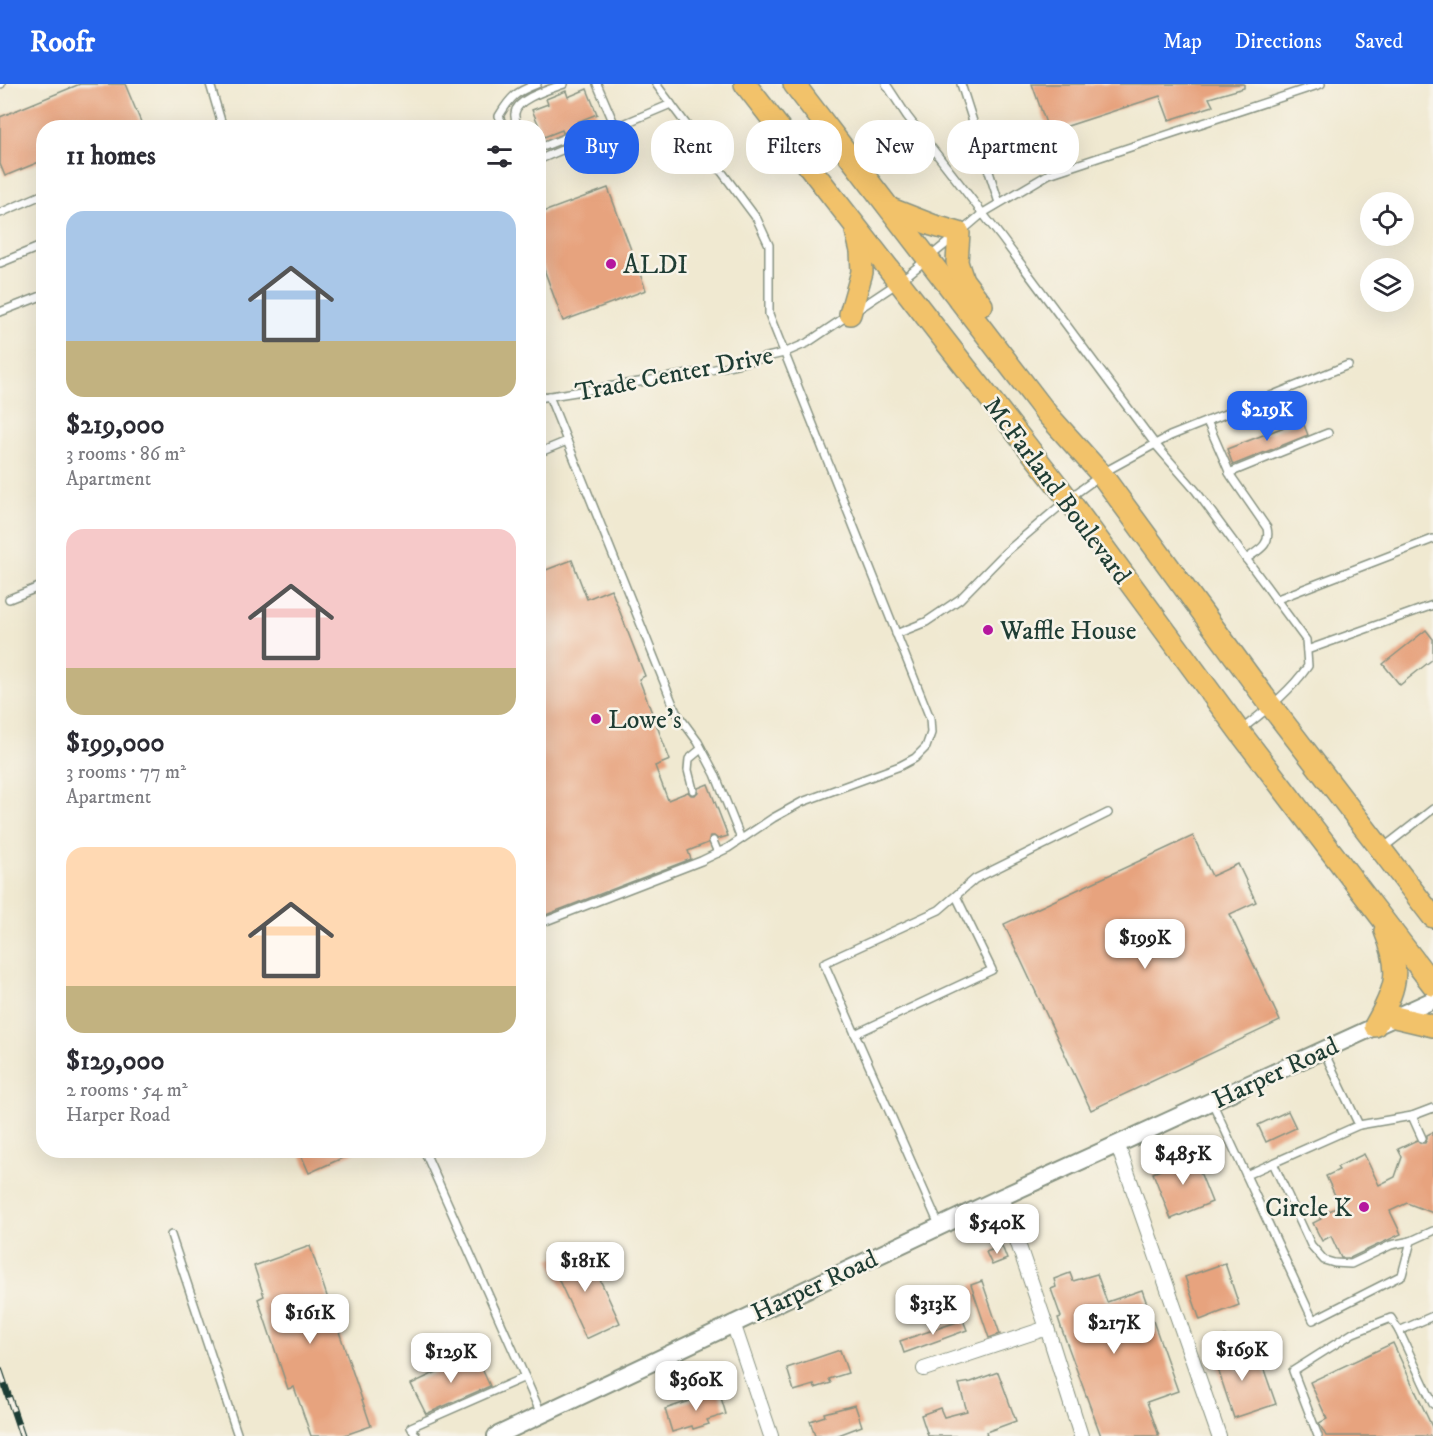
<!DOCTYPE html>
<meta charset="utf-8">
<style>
:root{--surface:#fff;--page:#f2f2f3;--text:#2b2b33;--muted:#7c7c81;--accent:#2563eb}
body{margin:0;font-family:"IM FELL DW Pica",serif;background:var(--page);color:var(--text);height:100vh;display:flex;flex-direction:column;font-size:22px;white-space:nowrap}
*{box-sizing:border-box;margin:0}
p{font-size:20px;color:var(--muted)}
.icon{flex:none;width:33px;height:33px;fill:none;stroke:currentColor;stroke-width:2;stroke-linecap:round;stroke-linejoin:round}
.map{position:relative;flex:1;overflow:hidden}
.side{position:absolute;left:36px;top:36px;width:510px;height:1038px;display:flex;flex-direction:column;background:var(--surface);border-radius:24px;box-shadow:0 6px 24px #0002}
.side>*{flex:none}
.top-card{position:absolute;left:564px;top:36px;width:570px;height:54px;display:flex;gap:12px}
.buttons{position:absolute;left:1360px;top:108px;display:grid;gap:12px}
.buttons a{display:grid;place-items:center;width:54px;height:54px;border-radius:50%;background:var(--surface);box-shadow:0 6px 24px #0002;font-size:30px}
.price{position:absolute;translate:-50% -51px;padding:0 14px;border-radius:12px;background:#fff;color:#222;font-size:20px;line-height:39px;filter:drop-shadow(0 2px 3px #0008)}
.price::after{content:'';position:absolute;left:50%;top:36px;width:18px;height:14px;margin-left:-9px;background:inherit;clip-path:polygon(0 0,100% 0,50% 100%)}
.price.on{background:var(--accent);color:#fff}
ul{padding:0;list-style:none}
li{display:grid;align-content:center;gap:12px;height:318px;padding:0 30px}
li span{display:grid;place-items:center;height:186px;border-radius:18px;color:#555}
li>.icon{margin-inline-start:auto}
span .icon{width:108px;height:108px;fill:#fffc;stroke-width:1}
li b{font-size:26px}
h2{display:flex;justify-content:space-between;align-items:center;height:72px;padding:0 30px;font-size:26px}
.pill{padding:0 21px;border-radius:24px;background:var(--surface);box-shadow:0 6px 24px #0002;font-size:21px;line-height:54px}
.pill.on{background:var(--accent);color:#fff}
header{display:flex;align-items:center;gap:36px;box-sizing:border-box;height:84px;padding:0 30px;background:var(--accent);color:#fff}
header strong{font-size:28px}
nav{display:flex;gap:33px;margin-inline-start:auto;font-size:21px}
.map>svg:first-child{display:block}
.building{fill:#e7a37e}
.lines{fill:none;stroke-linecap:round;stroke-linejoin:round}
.service-casing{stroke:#889382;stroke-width:10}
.minor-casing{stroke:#889382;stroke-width:16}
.tertiary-casing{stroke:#889382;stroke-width:20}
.trunk-casing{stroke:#889382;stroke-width:24}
.service{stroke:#fff;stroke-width:7}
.minor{stroke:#fff;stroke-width:14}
.tertiary{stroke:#fff;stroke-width:16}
.trunk{stroke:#f2c26a;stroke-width:21}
.rail-casing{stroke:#1f3d34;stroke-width:7}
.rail{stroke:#f7f3e8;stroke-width:4.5;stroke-dasharray:14;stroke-linecap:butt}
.poi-dot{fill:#b5179e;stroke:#f7f3e8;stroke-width:2}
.labels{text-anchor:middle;stroke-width:5;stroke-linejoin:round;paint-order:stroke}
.poi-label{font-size:26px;fill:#1f3d34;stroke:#f7f3e8;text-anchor:start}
.street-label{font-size:26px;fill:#1f3d34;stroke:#f7f3e8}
</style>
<header>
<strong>Roofr</strong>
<nav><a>Map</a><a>Directions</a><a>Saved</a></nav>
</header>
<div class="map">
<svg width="1433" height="1352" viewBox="0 0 1433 1352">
<rect width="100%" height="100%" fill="#f7f3e8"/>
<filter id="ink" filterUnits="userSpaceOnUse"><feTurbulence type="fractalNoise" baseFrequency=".0167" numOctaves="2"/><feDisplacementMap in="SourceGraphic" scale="12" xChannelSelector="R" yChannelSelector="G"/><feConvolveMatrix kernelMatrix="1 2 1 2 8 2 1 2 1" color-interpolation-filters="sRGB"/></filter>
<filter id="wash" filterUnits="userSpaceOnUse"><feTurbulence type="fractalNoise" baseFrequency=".008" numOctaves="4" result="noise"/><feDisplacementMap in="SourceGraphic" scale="24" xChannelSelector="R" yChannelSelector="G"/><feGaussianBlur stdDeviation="1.35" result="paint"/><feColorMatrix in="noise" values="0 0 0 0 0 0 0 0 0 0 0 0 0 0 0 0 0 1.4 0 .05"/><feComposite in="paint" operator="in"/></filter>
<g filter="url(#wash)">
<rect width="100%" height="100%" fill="#f0e9d1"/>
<g id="blocks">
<g class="building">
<polygon points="80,0 125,0 141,38 128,44 44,44 44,76 5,92 0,80 0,33"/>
<polygon points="1032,0 1244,0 1244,4 1209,14 1213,22 1169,36 1160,12 1049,48"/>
<polygon points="587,5 597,30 577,38 579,42 563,49 562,46 544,53 532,26 548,20 546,15 566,7 568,13"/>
<polygon points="608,104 646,206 563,237 538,169 538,130"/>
<polygon points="1302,336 1308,351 1233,381 1227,365"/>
<polygon points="572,476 587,515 611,505 645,592 639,595 670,676 655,682 668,716 688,708 691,711 695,711 698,708 698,704 708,700 728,752 718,755 714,752 710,752 708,759 688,767 691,775 538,834 538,489"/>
<polygon points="1426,546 1433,555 1433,575 1400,601 1383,580"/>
<polygon points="1193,752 1212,792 1238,780 1256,818 1230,830 1280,937 1091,1026 1004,840"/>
<polygon points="1288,1027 1296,1044 1266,1058 1258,1041"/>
<polygon points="1433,1048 1433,1129 1407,1119 1390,1127 1401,1150 1350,1174 1341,1174 1331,1152 1322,1157 1313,1139 1321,1135 1319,1132 1340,1122 1326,1092 1339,1086 1337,1083 1364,1070 1379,1101 1395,1093 1402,1073 1398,1065 1417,1056 1421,1059 1425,1059 1427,1055 1427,1051"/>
<polygon points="299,1066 360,1066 309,1089"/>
<polygon points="1202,1069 1207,1080 1198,1083 1212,1118 1171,1135 1153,1089"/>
<polygon points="310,1162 371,1342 342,1352 311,1352 294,1303 288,1305 258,1215 264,1212 254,1182"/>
<polygon points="1002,1162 1007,1175 992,1181 986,1168"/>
<polygon points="572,1165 577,1177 589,1172 620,1239 586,1255 549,1175"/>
<polygon points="1225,1179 1239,1221 1200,1236 1185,1193"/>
<polygon points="1070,1189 1073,1197 1097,1190 1107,1218 1142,1206 1178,1307 1147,1318 1159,1352 1101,1352 1062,1246 1058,1234 1061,1233 1051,1205 1056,1203 1054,1195"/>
<polygon points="982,1197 1000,1250 989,1254 971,1201"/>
<polygon points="963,1236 967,1246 904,1269 900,1257"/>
<polygon points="1225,1252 1237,1288 1262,1280 1276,1320 1234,1334 1209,1258"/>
<polygon points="1393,1259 1433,1345 1433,1352 1326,1352 1319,1339 1327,1335 1310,1298"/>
<polygon points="840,1266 848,1289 829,1295 831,1299 815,1304 814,1301 794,1307 787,1284"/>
<polygon points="475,1270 490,1302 426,1330 411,1300"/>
<polygon points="998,1288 1016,1337 986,1348 987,1352 928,1352 921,1331 940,1324 944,1333 967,1327 959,1300 971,1298"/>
<polygon points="719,1307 726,1330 707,1336 709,1340 693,1345 692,1342 672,1348 665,1325"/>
<polygon points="855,1321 862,1342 836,1352 815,1352 810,1337 825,1332 824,1329"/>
</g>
</g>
</g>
<g filter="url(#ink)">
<use href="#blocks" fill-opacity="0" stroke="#889382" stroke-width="1.5"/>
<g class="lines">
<g class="service-casing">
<g id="service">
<polyline points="0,0 1,0"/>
<polyline points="210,0 223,44"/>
<polyline points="597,0 616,44"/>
<path d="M886,0L907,32L1001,153L1155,360L1196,407L1306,556L1308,582C1290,608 1266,626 1241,646"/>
<polyline points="961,0 999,119"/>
<path d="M504,44L499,32C511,12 516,8 537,0"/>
<path d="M518,44C517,40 514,33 515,29C517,14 551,5 564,0"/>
<polyline points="538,62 545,62 595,42 610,45"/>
<polyline points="538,76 671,20"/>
<polyline points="0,129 44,110"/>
<polyline points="962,147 983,129 1049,90 1321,0"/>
<polyline points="0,179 44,161"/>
<polyline points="857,226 899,198 953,154"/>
<polyline points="0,228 44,211"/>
<polyline points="549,312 676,628 698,658 715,690 741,755"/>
<polyline points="538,314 702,288 784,269 807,259 847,232"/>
<path d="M1207,337L1231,392L1267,444C1271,461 1259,466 1246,475"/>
<polyline points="538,369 567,357"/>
<polyline points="1229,389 1328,349"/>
<polyline points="9,515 44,501"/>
<polyline points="1275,516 1433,455"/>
<polyline points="896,550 926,538 960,515 1006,468 1068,415 1108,386 1170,352 1348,281"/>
<polyline points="1307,566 1433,521"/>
<polyline points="693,706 688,686 689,675 701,665"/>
<polyline points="713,757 718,769"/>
<polyline points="1383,764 1433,725"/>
<polyline points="538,840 701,777 728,764 773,734 802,718 900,682 915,674 926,663 931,649 930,634 769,230 769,161 757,135 656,0"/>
<polyline points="855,950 992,886 956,812"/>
<polyline points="1323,966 1359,1041"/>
<polyline points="1212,1018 1246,1091"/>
<polyline points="1433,1024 1412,1032 1359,1041 1246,1091 1313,1236 1402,1191 1411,1157 1433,1147"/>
<polyline points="1412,1032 1422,1054"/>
<polyline points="424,1066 525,1293"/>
<polyline points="1273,1079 1311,1161 1324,1176 1334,1179 1351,1180 1391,1161 1411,1157"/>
<polyline points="940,1143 824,879 939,826 975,795 1108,729"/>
<polyline points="171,1151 238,1352"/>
<polyline points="1399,1247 1433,1232"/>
<polyline points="416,1352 411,1343 525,1293 541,1330"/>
<polyline points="1318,1352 1293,1287 1353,1249 1391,1234 1399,1247 1433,1320"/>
</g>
</g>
<g class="minor-casing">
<g id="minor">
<polyline points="1118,1062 1219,1352"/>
<polyline points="1002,1113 1047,1244 1081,1352"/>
<polyline points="733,1239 771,1352"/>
<polyline points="924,1285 1047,1244"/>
</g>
</g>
<g class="tertiary-casing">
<polyline id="tertiary" points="496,1352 1002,1113 1433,916"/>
</g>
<g class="trunk-casing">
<g id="trunk">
<polyline points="745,0 1068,415 1239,647 1433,901"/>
<polyline points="794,0 1047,330 1101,390 1271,622 1433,833"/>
<polyline points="891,125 932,141 959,149 957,178 963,196 982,221"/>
<polyline points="850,230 862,188 861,167 856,147"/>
<polyline points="1395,933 1433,942"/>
<path d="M1375,942C1396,905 1402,888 1385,847"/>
</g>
</g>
<use href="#service" class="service"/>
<use href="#minor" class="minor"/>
<use href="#tertiary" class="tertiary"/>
<use href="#trunk" class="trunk"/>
<g class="rail-casing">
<polyline id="rail" points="0,1287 22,1352"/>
</g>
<use href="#rail" class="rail"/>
</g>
</g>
<g class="poi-dot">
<circle cx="611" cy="180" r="6"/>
<circle cx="988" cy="546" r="6"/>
<circle cx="596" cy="635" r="6"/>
<circle cx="1364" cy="1123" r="6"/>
</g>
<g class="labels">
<g class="poi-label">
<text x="623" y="189">ALDI</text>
<text x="1000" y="555">Waffle House</text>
<text x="608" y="644">Lowe's</text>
<text x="1352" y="1132" text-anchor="end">Circle K</text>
</g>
<g class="street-label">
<text transform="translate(674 289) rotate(-11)" y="9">Trade Center Drive</text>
<text transform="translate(1058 406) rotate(53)" y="9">McFarland Boulevard</text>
<text transform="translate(1275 988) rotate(-25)" y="9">Harper Road</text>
<text transform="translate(814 1201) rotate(-25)" y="9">Harper Road</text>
</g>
</g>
</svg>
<div class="buttons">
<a><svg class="icon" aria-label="locate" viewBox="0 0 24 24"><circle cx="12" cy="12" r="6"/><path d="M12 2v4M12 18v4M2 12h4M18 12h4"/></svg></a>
<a><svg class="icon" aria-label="layers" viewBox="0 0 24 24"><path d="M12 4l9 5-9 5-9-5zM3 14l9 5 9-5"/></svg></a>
</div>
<b class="price on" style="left:1267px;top:358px">$219K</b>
<b class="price" style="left:1145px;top:886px">$199K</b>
<b class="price" style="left:1183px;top:1102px">$485K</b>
<b class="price" style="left:997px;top:1171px">$540K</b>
<b class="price" style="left:585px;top:1209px">$181K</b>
<b class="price" style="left:933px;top:1252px">$313K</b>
<b class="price" style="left:310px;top:1261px">$161K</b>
<b class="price" style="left:1114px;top:1271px">$217K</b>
<b class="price" style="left:1242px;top:1298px">$169K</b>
<b class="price" style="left:451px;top:1300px">$129K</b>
<b class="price" style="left:696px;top:1328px">$360K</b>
<div class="top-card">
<a class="pill on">Buy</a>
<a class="pill">Rent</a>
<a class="pill">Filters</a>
<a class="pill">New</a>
<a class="pill">Apartment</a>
</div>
<section class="side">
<h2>11 homes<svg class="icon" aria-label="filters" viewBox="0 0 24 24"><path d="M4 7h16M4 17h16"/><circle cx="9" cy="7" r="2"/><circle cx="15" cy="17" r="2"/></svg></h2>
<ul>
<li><span style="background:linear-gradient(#a9c7e8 70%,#c2b280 0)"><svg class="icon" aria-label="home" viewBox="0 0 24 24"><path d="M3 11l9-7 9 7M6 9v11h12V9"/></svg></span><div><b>$219,000</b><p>3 rooms · 86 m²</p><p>Apartment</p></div></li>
<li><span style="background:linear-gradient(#f6c9c9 75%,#c2b280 0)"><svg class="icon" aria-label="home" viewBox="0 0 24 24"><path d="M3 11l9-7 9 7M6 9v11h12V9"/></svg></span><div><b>$199,000</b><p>3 rooms · 77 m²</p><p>Apartment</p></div></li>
<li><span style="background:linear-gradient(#ffd9b3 75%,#c2b280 0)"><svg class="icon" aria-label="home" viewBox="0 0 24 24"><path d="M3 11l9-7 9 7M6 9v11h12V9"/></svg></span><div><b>$129,000</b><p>2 rooms · 54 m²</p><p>Harper Road</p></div></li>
</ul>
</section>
</div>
